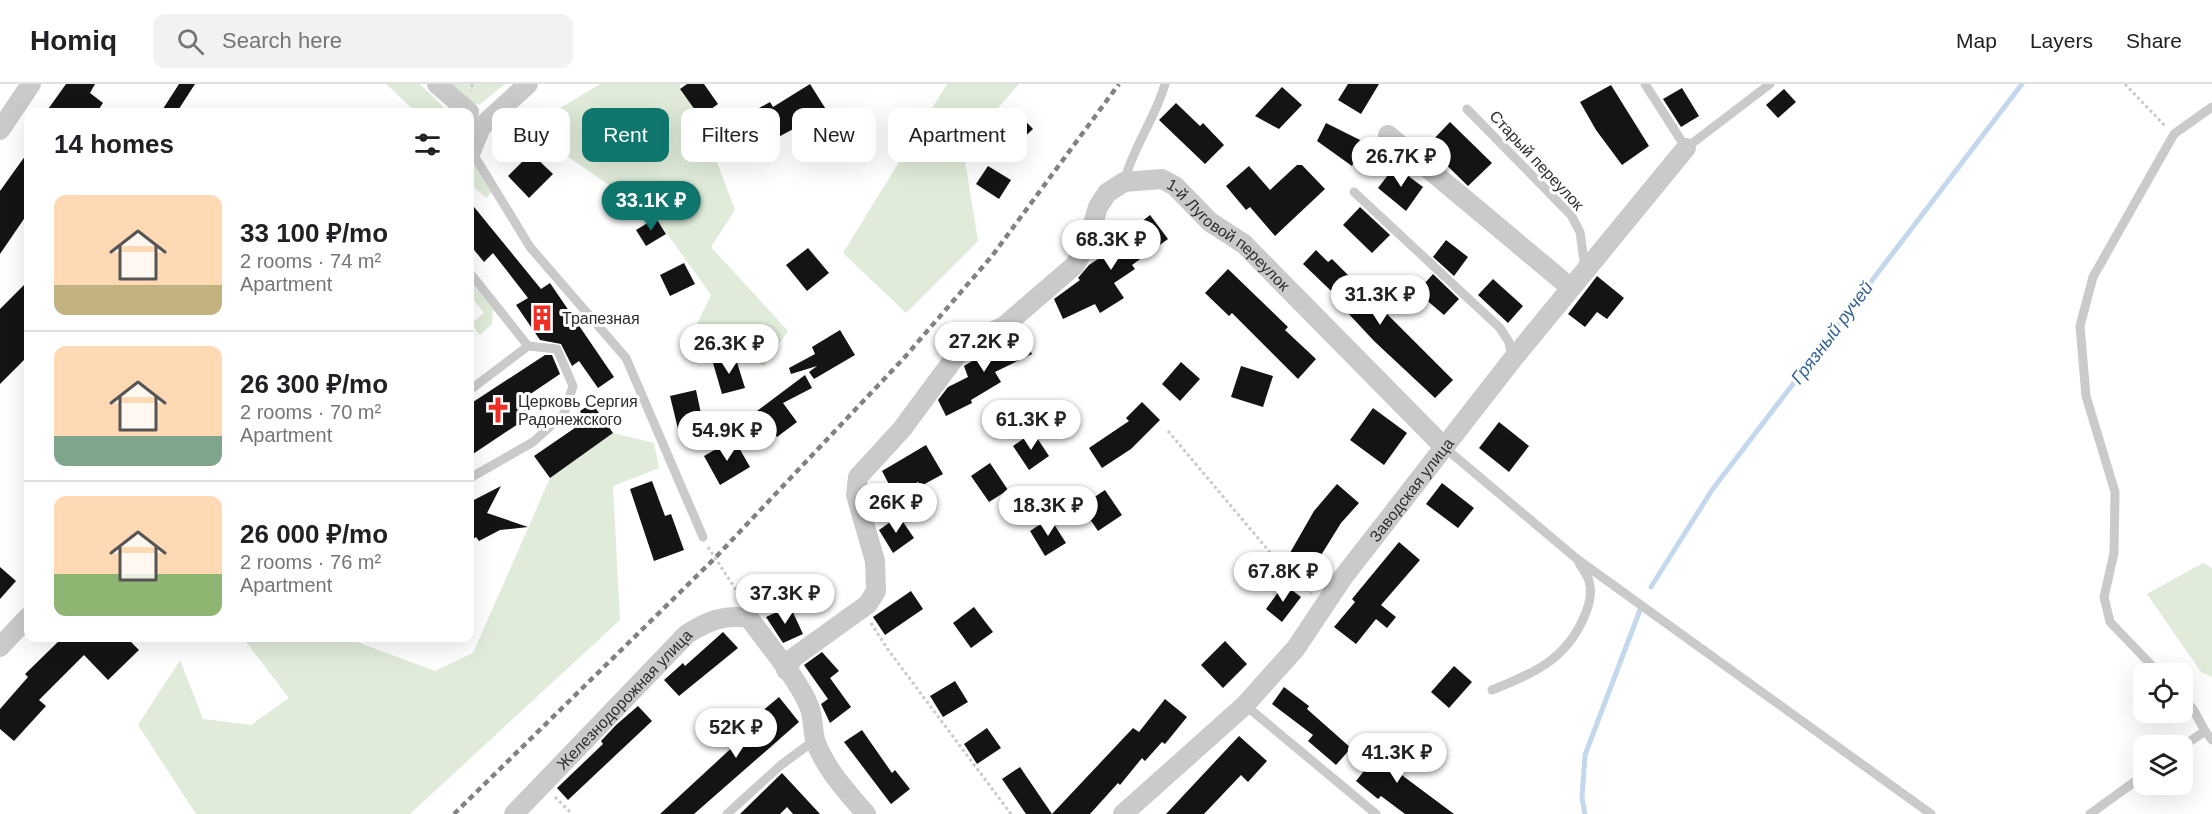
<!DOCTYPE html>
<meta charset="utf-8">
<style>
:root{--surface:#fff;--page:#f2f2f2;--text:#202124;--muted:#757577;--line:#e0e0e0;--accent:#0f766e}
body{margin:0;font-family:Helvetica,sans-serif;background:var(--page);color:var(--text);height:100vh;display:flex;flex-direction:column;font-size:22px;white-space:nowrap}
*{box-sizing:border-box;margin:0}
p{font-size:20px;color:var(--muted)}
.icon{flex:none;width:33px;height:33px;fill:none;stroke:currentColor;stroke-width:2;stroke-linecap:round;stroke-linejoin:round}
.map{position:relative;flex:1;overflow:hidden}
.side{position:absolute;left:24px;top:24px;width:450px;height:534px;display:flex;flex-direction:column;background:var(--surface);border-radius:12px;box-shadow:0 6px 24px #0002}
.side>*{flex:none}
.top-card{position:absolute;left:492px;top:24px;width:570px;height:54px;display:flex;gap:12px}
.tools{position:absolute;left:2133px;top:579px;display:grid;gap:12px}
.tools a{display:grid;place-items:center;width:60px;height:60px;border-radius:12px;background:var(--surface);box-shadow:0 6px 24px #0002;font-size:30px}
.price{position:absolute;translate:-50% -51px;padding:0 14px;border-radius:21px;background:#fff;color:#222;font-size:20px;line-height:39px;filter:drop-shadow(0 2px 3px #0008)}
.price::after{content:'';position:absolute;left:50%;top:36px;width:18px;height:14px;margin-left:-9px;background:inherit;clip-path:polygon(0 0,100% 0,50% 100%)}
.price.on{background:var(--accent);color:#fff}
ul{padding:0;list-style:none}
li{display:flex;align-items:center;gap:18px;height:150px;padding:0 30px}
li+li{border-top:2px solid var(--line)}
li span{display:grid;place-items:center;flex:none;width:168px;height:120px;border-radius:12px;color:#555}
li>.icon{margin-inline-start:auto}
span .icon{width:72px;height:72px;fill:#fffc;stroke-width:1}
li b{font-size:26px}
h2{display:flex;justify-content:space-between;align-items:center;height:72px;padding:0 30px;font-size:26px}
.pill{padding:0 21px;border-radius:12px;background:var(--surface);box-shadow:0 6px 24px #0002;font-size:21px;line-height:54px}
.pill.on{background:var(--accent);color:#fff}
header{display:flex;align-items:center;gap:36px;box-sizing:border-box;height:84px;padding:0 30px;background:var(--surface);border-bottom:2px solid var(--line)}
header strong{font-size:28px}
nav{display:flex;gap:33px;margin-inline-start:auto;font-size:21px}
.search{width:420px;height:54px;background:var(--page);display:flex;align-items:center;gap:15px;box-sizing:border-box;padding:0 21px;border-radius:12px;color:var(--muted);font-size:22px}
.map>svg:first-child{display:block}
.green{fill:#e0ebd9}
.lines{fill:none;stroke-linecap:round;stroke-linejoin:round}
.stream{stroke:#c3d7ed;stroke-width:5}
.building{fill:#141414}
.path{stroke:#cacaca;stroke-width:3;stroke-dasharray:3 3;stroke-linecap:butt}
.service{stroke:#cacaca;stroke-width:9}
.minor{stroke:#cacaca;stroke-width:20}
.rail{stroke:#828282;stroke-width:4.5;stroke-dasharray:6 4.5;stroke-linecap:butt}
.labels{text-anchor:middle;stroke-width:6;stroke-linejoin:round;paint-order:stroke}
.street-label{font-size:16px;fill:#2d2d2d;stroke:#fff}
.poi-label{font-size:16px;fill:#2d2d2d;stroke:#fff;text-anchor:start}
.water-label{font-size:18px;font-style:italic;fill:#366393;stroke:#fff}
</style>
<header>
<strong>Homiq</strong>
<div class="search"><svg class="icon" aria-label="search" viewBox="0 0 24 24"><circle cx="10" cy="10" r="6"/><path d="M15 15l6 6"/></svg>Search here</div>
<nav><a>Map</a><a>Layers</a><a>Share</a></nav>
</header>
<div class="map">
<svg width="2212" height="730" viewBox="0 0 2212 730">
<rect width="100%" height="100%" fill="#fff"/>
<g class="green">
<polygon points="386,0 420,0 449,28 416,28"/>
<polygon points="447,0 505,0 479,21 465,16"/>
<polygon points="600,0 680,0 680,6 700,33 735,126 711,163 788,247 764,282 693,248 711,211 656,134 527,44"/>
<polygon points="947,0 1019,0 963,64 978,157 906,229 843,169"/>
<polygon points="477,76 496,105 486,114 474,103 470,107 470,83"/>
<polygon points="470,198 493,225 492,240 480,251 471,240 484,229 472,214 470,216"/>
<polygon points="613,349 654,359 659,384 613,402 620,536 410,730 196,730 138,641 180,576 203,635 251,641 289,614 243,554 346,554 435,587 473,569 550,394"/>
<polygon points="2203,479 2212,484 2212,593 2201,588 2147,510"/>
</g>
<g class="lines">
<g class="stream">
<polyline points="1651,503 1712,406 2022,0"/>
<polyline points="1585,730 1582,714 1585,671 1640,526"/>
</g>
</g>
<g class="building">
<polygon points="66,0 95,0 90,9 103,19 97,28 46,28"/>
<polygon points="179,0 195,0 177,28 161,28"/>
<polygon points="687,0 704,0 718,20 700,33 680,5"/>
<polygon points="810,0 827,27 758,64 741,34 770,18 773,23"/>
<polygon points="1348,0 1379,0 1361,30 1338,16"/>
<polygon points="1611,1 1649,62 1622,81 1596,46 1580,18"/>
<polygon points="1282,3 1302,21 1279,45 1255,32"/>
<polygon points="1682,4 1699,32 1681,43 1663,15"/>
<polygon points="1784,5 1796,18 1778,34 1766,21"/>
<polygon points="1176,19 1200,42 1203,39 1224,61 1205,80 1159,36"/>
<polygon points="1013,24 1033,45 1007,69 987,48"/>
<polygon points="1450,38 1492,79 1468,102 1427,62"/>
<polygon points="1326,39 1364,58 1352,82 1317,57"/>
<polygon points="28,68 28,129 0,170 0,107"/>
<polygon points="531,69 553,90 529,114 508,92"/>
<polygon points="1297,81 1302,81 1325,105 1275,152 1250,123 1246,126 1226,102 1249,82 1270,106"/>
<polygon points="988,82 1011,96 999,115 976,100"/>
<polygon points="1395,82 1423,103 1406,127 1378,104"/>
<polygon points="470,118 541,205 550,199 614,293 598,304 579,277 572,282 561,260 540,256 516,221 528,214 493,169 484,178 470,161"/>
<polygon points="1360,123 1390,151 1372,169 1343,141"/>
<polygon points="1150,131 1168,155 1132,181 1135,185 1114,199 1124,214 1100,229 1095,220 1063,235 1054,215 1080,196 1078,194 1089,181 1104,171 1102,169"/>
<polygon points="656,134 666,150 646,162 636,146"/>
<polygon points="1446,156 1468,173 1454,192 1433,173"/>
<polygon points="808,164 829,189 807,207 786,181"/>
<polygon points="1316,166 1328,178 1332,175 1453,296 1435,314 1374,257 1347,228 1350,225 1303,180"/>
<polygon points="684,179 695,200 670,212 660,191"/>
<polygon points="1228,185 1288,243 1285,246 1316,275 1298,295 1232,229 1229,232 1205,209"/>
<polygon points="1433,190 1459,215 1444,231 1417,208"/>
<polygon points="1597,192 1624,214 1607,235 1597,228 1585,243 1568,230"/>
<polygon points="1493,195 1523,222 1508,239 1478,211"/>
<polygon points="28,197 28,272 0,300 0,225"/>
<polygon points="1019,245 1032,270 995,288 1001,298 971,316 972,319 946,332 938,316 948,303 968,293 964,282 994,264 993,261"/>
<polygon points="840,246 855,271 814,295 809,288 817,282 791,290 789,284 815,270 812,263"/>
<polygon points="545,271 552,271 560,290 520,317 530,332 470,372 470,320"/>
<polygon points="735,272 745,304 722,310 713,279"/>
<polygon points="1181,278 1200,295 1180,317 1162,300"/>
<polygon points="1241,282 1273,292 1263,323 1231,313"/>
<polygon points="805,291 812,304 783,319 797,338 777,353 757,327"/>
<polygon points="696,306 703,339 678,345 670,312"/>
<polygon points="1142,318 1160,336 1131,365 1102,384 1089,364 1129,337 1126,334"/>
<polygon points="592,319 613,349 550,394 534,372 585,337 580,327"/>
<polygon points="1373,324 1407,349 1384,381 1350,356"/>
<polygon points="1499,338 1529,362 1509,388 1479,364"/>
<polygon points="1033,348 1049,372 1029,386 1013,362"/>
<polygon points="734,355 750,383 720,401 704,372"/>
<polygon points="926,361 943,390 921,402 918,398 894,410 882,387"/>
<polygon points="990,379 1008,406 989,418 971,392"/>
<polygon points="652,397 665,432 671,430 684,466 654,477 630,405"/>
<polygon points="1442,399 1474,424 1458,444 1426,420"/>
<polygon points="1337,400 1359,419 1341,439 1310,489 1287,474 1314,427"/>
<polygon points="501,402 487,429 528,443 500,446 479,457 476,453 470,457 470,418"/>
<polygon points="1105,406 1122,431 1098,447 1081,422"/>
<polygon points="899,432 914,454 893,469 879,446"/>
<polygon points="1050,434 1066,459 1045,472 1030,447"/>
<polygon points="1399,458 1420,476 1381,521 1396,533 1387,544 1376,535 1356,560 1334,543 1355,518 1352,515"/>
<polygon points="0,483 16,497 0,515"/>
<polygon points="1284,500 1301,513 1282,538 1266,525"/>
<polygon points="911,507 923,525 885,551 873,533"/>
<polygon points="790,522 803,550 783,559 766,533"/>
<polygon points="974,523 993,548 971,564 953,539"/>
<polygon points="723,548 738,564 679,612 664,596 683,579 685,582"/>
<polygon points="62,554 127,554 139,566 108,596 84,571 39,616 46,622 14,657 0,645 0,625 28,593 25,590"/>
<polygon points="1225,557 1247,580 1223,604 1201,581"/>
<polygon points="822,568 839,587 830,594 851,623 830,639 821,620 828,615 804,581"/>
<polygon points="1454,582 1472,598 1449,624 1431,608"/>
<polygon points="955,597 968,618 943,633 930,612"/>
<polygon points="1284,603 1309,622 1307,625 1351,664 1336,681 1308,657 1313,651 1272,620"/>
<polygon points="779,613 799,638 694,730 660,730 764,634 760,629"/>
<polygon points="1165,615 1187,633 1165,660 1162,658 1145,677 1142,674 1120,701 1118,699 1090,730 1052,730 1133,644 1139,648"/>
<polygon points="638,622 652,637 568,716 557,704 603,660 601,657 616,641"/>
<polygon points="987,644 1001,664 977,680 964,660"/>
<polygon points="862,646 892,689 895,686 910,705 891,720 844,658"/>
<polygon points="1239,652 1267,677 1248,698 1241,691 1204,730 1166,730"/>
<polygon points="1388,657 1410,675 1399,689 1454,730 1405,730 1381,712 1378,715 1356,697"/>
<polygon points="1020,683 1052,730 1026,730 1002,695"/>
<polygon points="782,689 820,730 793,730 787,723 780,730 740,730"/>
</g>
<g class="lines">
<g class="path">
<polyline points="472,0 472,7"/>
<polyline points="2125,0 2166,43"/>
<polyline points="1168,347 1289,491 1311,510"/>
<polyline points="708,463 742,515"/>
<polyline points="871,539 889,567 1011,730"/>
<polyline points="555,713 572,730"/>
</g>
<g class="service">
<polyline points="1645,0 1686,64 1770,0"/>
<polyline points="1467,25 1571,131 1580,148 1585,184"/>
<polyline points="472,68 530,163 626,274 703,453"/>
<path d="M1124,98C1133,63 1155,35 1165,0"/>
<polyline points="1354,108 1500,244 1509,258 1512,273"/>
<polyline points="470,189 528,262 557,265 573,302 564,330 533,358 470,394"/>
<polyline points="470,306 528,262"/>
<polyline points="1445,364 1577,475 1931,730"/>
<polyline points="2160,590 2110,538 2104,513 2114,469 2115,408 2086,312 2080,242 2093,193 2174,50 2212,23"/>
<path d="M1492,606C1532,590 1566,576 1584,533C1589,522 1593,510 1589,497C1587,490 1581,483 1578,477"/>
<polyline points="2182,613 2193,625 2205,647"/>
<polyline points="1245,621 1376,730"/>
<polyline points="2182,663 2205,647 2212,656"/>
<polyline points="727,730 781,681 815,656"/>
<polyline points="2090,730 2144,691"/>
</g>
<g class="minor">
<polyline points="437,0 469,28"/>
<polyline points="0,46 31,0"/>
<polyline points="1388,51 1571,204"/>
<polyline points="470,70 481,43 528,0"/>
<polyline points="0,563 28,533"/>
<path id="s1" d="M786,586L793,574L868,520L876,507L875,477L856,411L858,393L902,345L959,268L978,254L1003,243L1075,181L1088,157L1098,123L1107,109L1124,98L1162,95L1175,102L1210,138L1244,160L1445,364"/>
<path id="s2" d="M514,730L687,550C708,537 724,530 749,534C767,559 798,595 809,622C814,634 812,647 816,659C827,687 847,708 866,730"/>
<path id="s3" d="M1123,730L1245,621L1296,564L1344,492L1512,276L1686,64"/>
</g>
<polyline class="rail" points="454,730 714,475 904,274 992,172 1119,0"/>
</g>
<defs>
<g id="building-bare" transform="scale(2.07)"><path d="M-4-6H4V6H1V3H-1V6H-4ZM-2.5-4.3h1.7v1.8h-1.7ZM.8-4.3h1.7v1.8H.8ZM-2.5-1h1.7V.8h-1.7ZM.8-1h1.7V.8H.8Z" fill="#f02e23" stroke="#fff" stroke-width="2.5" paint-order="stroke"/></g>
<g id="church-bare" transform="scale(2.07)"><path d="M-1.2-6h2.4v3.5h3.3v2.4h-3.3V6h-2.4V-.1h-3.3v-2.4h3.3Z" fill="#f02e23" stroke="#fff" stroke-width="2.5" paint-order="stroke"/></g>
</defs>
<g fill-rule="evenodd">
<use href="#building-bare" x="542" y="234"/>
<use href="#church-bare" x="498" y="326"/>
</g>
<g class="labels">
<g class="street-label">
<text transform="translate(1537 76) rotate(47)" y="6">Старый переулок</text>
<text dy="6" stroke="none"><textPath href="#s1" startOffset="770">1-й Луговой переулок</textPath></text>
<text dy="6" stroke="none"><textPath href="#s3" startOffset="436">Заводская улица</textPath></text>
<text dy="6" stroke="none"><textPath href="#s2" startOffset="159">Железнодорожная улица</textPath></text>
</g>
<g class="poi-label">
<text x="562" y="240">Трапезная</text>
<text x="518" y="323">Церковь Сергия<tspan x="518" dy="18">Радонежского</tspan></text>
</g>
<g class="water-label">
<text transform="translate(1832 249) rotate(-53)" y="6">Грязный ручей</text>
</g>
</g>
</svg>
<div class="tools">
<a><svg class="icon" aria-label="locate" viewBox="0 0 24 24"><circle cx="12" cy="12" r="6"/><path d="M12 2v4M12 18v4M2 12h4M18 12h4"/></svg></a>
<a><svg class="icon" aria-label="layers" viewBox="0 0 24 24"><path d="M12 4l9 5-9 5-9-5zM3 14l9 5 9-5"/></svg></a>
</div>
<b class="price" style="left:1401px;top:104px">26.7K ₽</b>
<b class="price on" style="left:651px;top:148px">33.1K ₽</b>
<b class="price" style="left:1111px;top:187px">68.3K ₽</b>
<b class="price" style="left:1380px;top:242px">31.3K ₽</b>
<b class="price" style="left:984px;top:289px">27.2K ₽</b>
<b class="price" style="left:729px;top:291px">26.3K ₽</b>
<b class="price" style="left:1031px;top:367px">61.3K ₽</b>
<b class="price" style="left:727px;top:378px">54.9K ₽</b>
<b class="price" style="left:896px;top:450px">26K ₽</b>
<b class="price" style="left:1048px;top:453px">18.3K ₽</b>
<b class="price" style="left:1283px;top:519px">67.8K ₽</b>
<b class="price" style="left:785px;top:541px">37.3K ₽</b>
<b class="price" style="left:736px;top:675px">52K ₽</b>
<b class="price" style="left:1397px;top:700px">41.3K ₽</b>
<div class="top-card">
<a class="pill">Buy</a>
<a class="pill on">Rent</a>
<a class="pill">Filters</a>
<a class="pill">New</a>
<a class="pill">Apartment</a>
</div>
<section class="side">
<h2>14 homes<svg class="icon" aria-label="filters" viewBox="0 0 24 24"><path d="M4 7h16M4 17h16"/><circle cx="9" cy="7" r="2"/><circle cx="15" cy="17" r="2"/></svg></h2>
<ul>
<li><span style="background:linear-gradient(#ffd9b3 75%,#c2b280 0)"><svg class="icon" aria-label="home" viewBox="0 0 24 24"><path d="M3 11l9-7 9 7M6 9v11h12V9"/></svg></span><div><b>33 100 ₽/mo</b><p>2 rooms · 74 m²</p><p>Apartment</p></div></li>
<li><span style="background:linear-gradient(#ffd9b3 75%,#7fa58c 0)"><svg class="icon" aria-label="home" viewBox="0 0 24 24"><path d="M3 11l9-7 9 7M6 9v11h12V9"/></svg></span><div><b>26 300 ₽/mo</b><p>2 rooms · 70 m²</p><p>Apartment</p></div></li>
<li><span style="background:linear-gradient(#ffd9b3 65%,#8fb573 0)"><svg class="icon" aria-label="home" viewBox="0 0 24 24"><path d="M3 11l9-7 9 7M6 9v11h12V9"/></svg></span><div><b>26 000 ₽/mo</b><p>2 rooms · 76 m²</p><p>Apartment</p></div></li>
</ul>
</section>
</div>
